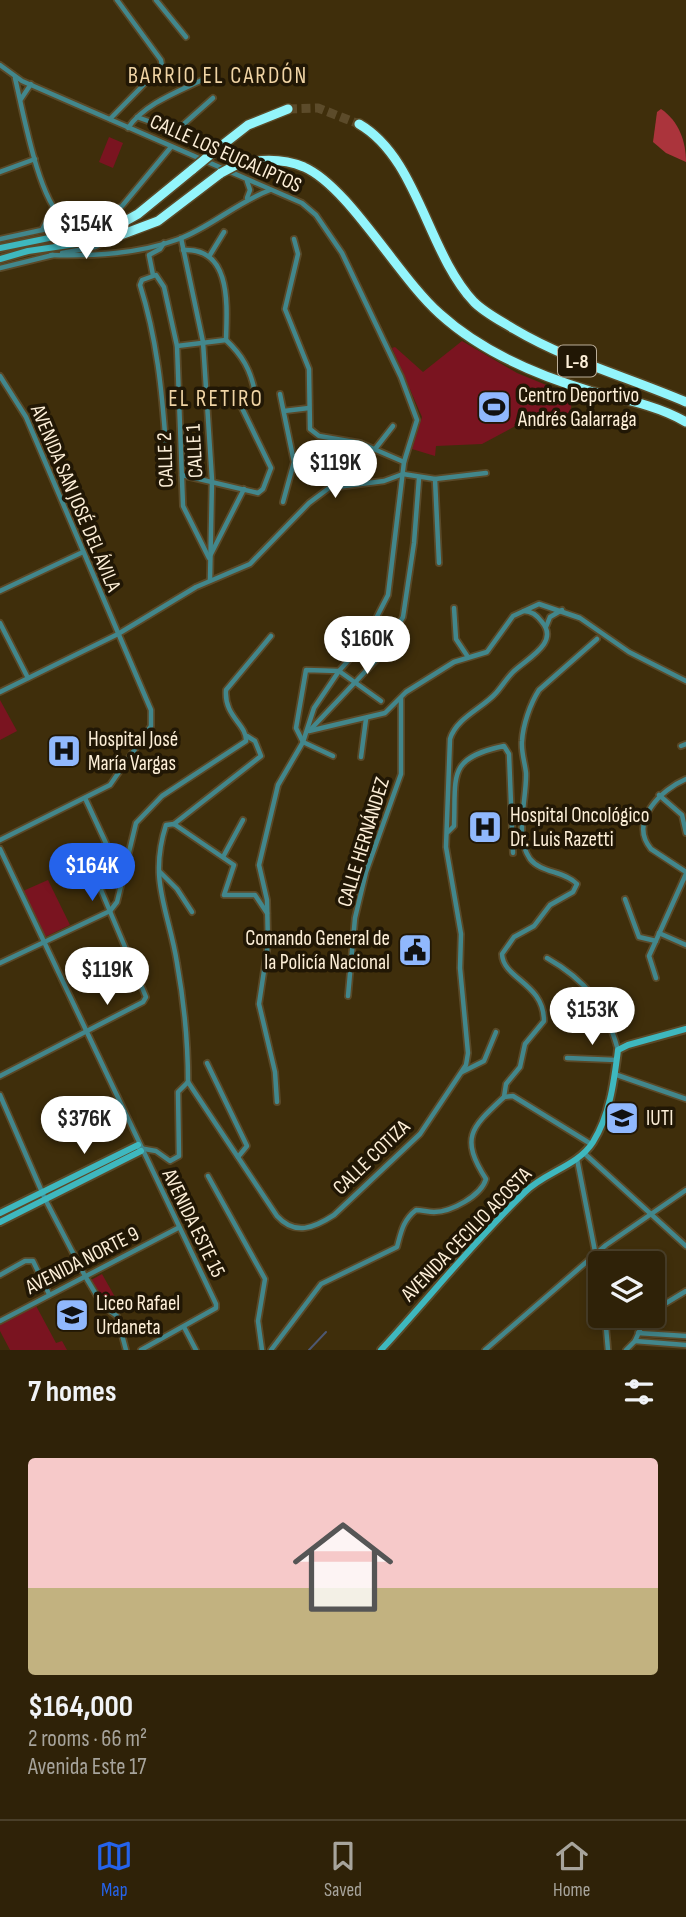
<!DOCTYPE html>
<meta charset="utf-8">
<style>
:root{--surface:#2f2208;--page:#372a12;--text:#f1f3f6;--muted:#a7a49c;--line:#4a3f29;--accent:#2563eb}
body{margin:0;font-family:"Sofia Sans Condensed",sans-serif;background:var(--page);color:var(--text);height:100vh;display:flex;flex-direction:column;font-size:26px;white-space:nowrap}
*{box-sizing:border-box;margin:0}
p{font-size:23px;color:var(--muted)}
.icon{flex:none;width:38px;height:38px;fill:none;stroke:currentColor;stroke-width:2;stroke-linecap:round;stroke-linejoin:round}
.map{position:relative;height:1350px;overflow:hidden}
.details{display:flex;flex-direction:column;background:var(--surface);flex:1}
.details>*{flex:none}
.tools{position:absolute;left:588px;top:1251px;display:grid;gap:14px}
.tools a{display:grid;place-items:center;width:77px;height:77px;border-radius:7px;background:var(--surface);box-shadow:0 4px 10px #0003,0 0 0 2px var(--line);font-size:35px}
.price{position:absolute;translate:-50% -60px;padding:0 16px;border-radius:24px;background:#fff;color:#222;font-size:23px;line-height:46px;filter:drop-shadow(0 2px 4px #0008)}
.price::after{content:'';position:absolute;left:50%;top:42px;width:21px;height:16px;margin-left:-10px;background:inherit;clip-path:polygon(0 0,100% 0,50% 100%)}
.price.active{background:var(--accent);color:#fff}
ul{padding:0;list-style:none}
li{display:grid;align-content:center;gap:14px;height:371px;padding:0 28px}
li+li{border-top:2px solid var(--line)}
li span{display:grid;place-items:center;height:217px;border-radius:7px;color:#555}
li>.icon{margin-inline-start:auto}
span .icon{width:126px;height:126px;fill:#fffc;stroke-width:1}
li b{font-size:30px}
h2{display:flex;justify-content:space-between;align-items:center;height:84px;padding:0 28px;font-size:30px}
.dock{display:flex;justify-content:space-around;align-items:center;height:98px;border-top:2px solid var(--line);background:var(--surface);font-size:19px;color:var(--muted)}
.dock a{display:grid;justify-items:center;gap:4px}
.dock .active{color:var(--accent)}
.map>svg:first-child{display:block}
.green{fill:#7a1420}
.forest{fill:#ab343c}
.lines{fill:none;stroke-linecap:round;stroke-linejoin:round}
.stream{stroke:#4d5872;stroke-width:2}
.highway-tunnel{stroke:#5c4b2a;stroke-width:9;stroke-dasharray:9 4.5;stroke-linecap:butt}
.street-casing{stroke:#5a4928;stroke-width:8}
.secondary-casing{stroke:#5a4928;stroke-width:10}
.highway-casing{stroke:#5a4928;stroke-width:12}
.street{stroke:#42878c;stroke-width:4.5}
.secondary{stroke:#3eb8bf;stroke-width:6}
.highway{stroke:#93f5fb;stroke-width:9}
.highway-bridge-casing{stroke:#5a4928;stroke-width:12;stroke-linecap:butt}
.highway-bridge{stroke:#93f5fb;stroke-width:9}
.labels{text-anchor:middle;stroke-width:7;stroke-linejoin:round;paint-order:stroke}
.shield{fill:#211705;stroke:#bbae99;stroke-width:2}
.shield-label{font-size:19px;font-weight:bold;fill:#fdefd8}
.street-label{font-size:21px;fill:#fdefd8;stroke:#211705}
.poi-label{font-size:21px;fill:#fdefd8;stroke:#211705;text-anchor:start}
.neighbourhood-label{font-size:23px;letter-spacing:2px;fill:#f0d4a5;stroke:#211705}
</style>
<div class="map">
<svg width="686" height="1350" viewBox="0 0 686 1350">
<rect width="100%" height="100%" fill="#3f2e0b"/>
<g class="green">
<polygon points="109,137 123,143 113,168 99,162"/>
<polygon points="462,341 517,373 573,396 568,424 521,423 482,444 436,446 435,456 412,449 422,417 392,348 395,347 423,372"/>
<polygon points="0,700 17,731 0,740"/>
<polygon points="48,880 70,925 45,937 23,891"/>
<polygon points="102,1274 115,1297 104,1303 91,1280"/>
<polygon points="34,1302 56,1343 62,1341 67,1350 10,1350 0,1331 0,1321"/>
</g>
<path class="forest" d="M661,109C679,121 686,142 686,162L666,153L653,142L657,112Z"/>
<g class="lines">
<polyline class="stream" points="309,1350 326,1332"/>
<polyline class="highway-tunnel" points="288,109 318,108 359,124"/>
<g class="street-casing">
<g id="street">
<polyline points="156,0 186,37"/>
<polyline points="0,65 22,81 302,203 316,215 342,253 401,377 417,420 404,462 388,595 363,644 339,671 314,708 303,742 278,785 259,865 267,900 268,944 259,1004 275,1072 277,1102"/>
<path d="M15,78C23,111 38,198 63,219C69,225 76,225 84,225"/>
<polyline points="21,99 31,84"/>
<polyline points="137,117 176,131 213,98"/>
<polyline points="110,119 162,66 161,60 117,0"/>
<path d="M128,128C145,103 180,91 206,78"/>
<polyline points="0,172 35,159"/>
<polyline points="247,181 250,190 247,198"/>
<polyline points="82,226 122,206 171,147"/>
<polyline points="42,230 73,226"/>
<polyline points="181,238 203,342 212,480 210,580"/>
<polyline points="0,239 42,230 53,208"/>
<polyline points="294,239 298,254 285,309 309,369 310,429 319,436 360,443 404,462"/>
<polyline points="62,253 95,247 107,241"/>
<path d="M51,255C95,256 138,254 179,239C211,227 237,202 270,190"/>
<polyline points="210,255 224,232"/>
<polyline points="0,268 53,255"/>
<polyline points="153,275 149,255 160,249 164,243"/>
<path d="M177,346L226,340C227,306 232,247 183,250"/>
<polyline points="0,376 26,417 151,710 151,726 110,785 0,840"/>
<polyline points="280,394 294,462 283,502"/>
<polyline points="284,411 309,408"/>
<path d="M166,447C162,391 157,339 140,285L142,280L156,275L164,287L177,346L183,506L209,558"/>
<polyline points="375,449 393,426"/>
<path d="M182,475L258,493L263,489L271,468L241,406L255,393C251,370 242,355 226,340"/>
<polyline points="435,479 439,563"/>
<polyline points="211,554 244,489"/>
<polyline points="0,591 83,552"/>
<polyline points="454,608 456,639 468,657"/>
<polyline points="0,623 28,678"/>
<polyline points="546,627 550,617 562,610"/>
<polyline points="0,692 118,634 196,587 250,564 309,503 329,488 384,481 403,474 435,479 486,473"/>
<polyline points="311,729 379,657 403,617 414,543 419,478"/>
<polyline points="309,731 385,713 406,692 454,662 487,652 513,616 539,604 580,618 629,652 686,681"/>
<polyline points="681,746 686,744"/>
<polyline points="333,756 303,742 296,728 306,670 339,671 381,701"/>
<polyline points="361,757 366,719"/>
<path d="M686,779C662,789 628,821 651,849L686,872"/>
<polyline points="659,795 682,815 686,833"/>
<polyline points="174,824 261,756 255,741 247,736"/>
<path d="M448,832L454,826C456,775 447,758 504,746L509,754L513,853"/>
<polyline points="0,849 216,1304 216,1308 141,1350"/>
<polyline points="223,857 243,820"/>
<polyline points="160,872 177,889 192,912"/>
<polyline points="625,899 639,937 656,941"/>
<polyline points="659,933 686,945"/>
<path d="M547,958C586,980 606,1006 618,1050"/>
<path d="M0,963L110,911L117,902L136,823L162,796L246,741C247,724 224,717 226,690L271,636"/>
<polyline points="656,978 649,956 686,874"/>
<polyline points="348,996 355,918 366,872 401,774 401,698"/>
<polyline points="567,1058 616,1060"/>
<polyline points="207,1063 247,1146 238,1157"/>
<polyline points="462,1072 484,1061 496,1032"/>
<polyline points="617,1075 686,1099"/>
<polyline points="0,1076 143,1002 146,997 101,890 111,854 85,798"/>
<path d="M188,1082L277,1216C295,1236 314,1228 334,1215L420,1134L466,1065L468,1053L460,968L461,934L446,847L450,739C456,718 483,708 496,693C502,686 507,678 513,672C526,659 560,643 542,622C537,615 532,611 524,611"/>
<path d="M188,1082C188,1043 184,1002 177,963C169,911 148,881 166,825L174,824L234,865L224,895H255L267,913"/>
<polyline points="0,1095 45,1199 85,1276 103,1306 117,1316 126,1350"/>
<polyline points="504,1097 513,1096 591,1144"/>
<polyline points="139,1148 156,1151 170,1161 179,1156 178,1092 188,1082"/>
<polyline points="584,1153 686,1246"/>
<polyline points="577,1159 600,1277"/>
<polyline points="208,1176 265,1279 258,1321 262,1350"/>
<polyline points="0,1275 25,1261 33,1261 49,1294"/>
<polyline points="653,1311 686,1291"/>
<polyline points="605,1316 608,1350"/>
<polyline points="0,1321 178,1228"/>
<polyline points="184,1327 196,1350"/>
<polyline points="638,1333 686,1336"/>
<polyline points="635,1341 686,1345"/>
<path d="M271,1350L321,1284L397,1247C401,1232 403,1220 416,1210C422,1210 428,1212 434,1212C451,1212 481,1196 486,1179C459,1137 472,1127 504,1097L506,1084L520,1067L525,1044L544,1021C544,983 503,979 502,954L514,937L534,926L550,905L573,892L577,884C565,871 541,873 530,859C514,836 527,799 526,773C525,763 521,752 522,741C523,725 530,704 539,690L597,639"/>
<polyline points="485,1350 606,1245 686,1190"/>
<polyline points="626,1350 635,1341 646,1316"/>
</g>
</g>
<g class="secondary-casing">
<g id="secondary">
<polyline points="0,248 122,223"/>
<polyline points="0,259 28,251 110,239"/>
<polyline points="0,1213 138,1145"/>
<polyline points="0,1222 141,1151"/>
<path d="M381,1350C429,1298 474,1241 525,1192C545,1172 578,1166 593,1142C610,1115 614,1081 618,1050L628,1045L686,1029"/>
</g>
</g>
<g class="highway-casing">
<g id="highway">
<path d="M359,124C418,158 427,252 474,302C485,313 501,321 514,329C568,361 628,377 686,402"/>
<polyline points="216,150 248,125 288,109"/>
<path d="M236,165C258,159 282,158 304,167C349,187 398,277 440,314C482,352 536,375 590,391C622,399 657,405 686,422"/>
<polyline points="122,223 138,214 193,169"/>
<polyline points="110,239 158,221 221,173"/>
</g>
</g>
<use href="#street" class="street"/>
<use href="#secondary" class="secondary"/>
<use href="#highway" class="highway"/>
<g class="highway-bridge-casing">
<g id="highway-bridge">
<polyline points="193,169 216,150"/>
<polyline points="221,173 236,165"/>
</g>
</g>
<use href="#highway-bridge" class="highway-bridge"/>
</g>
<defs>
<g id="stadium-square" transform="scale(1.75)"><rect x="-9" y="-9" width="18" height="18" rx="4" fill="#90b8fd" stroke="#211705"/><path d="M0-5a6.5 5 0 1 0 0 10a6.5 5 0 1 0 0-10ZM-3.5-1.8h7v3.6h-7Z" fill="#111"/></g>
<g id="hospital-square" transform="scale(1.75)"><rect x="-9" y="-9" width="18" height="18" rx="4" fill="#90b8fd" stroke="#211705"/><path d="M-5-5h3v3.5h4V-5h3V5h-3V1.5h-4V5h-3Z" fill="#111"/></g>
<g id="civic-square" transform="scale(1.75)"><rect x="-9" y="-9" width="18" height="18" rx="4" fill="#90b8fd" stroke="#211705"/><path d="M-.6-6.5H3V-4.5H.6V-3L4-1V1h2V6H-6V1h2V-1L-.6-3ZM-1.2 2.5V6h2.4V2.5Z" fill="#111"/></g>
<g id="university-square" transform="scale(1.75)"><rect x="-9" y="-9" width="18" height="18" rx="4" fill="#90b8fd" stroke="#211705"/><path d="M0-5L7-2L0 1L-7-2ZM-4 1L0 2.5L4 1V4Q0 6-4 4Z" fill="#111"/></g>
<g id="school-square" transform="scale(1.75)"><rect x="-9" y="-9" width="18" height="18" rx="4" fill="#90b8fd" stroke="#211705"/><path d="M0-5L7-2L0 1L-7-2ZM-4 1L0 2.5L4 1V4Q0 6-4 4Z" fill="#111"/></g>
</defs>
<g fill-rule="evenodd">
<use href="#stadium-square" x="494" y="407"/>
<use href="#hospital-square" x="64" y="751"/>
<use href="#hospital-square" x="485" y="827"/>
<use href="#civic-square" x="415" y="950"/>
<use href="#university-square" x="622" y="1118"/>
<use href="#school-square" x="72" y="1315"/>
</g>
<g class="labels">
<rect class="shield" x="558" y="345.5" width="38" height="31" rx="5"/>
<g class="shield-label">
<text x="577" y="368">L-8</text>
</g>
<g class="street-label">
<text transform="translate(226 153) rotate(24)" y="7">CALLE LOS EUCALIPTOS</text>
<text transform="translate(194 451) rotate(-93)" y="7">CALLE 1</text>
<text transform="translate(165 460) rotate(-92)" y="7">CALLE 2</text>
<text transform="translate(76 498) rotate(67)" y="7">AVENIDA SAN JOSÉ DEL ÁVILA</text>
<text transform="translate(363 842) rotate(-73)" y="7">CALLE HERNÁNDEZ</text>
<text transform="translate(371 1157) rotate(-44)" y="7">CALLE COTIZA</text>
<text transform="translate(194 1223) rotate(64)" y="7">AVENIDA ESTE 15</text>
<text transform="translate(466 1234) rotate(-46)" y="7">AVENIDA CECILIO ACOSTA</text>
<text transform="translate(82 1260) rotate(-27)" y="7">AVENIDA NORTE 9</text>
</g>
<g class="poi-label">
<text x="518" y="402">Centro Deportivo<tspan x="518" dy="24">Andrés Galarraga</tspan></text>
<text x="88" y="746">Hospital José<tspan x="88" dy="24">María Vargas</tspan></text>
<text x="510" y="822">Hospital Oncológico<tspan x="510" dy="24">Dr. Luis Razetti</tspan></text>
<text x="390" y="945" text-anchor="end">Comando General de<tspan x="390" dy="24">la Policía Nacional</tspan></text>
<text x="646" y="1125">IUTI</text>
<text x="96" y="1310">Liceo Rafael<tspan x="96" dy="24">Urdaneta</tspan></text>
</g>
<g class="neighbourhood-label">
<text x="218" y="83">BARRIO EL CARDÓN</text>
<text x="216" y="406">EL RETIRO</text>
</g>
</g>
</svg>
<div class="tools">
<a><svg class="icon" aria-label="layers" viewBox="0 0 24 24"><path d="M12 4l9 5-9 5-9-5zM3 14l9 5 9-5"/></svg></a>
</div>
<b class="price" style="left:86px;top:261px">$154K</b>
<b class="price" style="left:335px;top:500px">$119K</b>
<b class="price" style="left:367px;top:676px">$160K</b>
<b class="price active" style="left:92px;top:903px">$164K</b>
<b class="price" style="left:107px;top:1007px">$119K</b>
<b class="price" style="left:592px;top:1047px">$153K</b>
<b class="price" style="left:84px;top:1156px">$376K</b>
</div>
<section class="details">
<h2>7 homes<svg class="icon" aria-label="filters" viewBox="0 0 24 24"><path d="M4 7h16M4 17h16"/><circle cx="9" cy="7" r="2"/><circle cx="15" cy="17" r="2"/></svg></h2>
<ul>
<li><span style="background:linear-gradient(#f6c9c9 60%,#c2b280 0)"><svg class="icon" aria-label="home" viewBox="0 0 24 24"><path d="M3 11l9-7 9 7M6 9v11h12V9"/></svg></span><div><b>$164,000</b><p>2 rooms · 66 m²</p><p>Avenida Este 17</p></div></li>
</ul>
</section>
<nav class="dock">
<a class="active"><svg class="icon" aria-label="map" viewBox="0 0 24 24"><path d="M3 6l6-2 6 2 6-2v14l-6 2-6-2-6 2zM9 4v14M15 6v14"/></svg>Map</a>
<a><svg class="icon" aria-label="saved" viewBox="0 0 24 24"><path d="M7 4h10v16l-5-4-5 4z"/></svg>Saved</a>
<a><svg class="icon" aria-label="home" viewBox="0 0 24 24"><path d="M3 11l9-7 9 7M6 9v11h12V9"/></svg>Home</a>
</nav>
